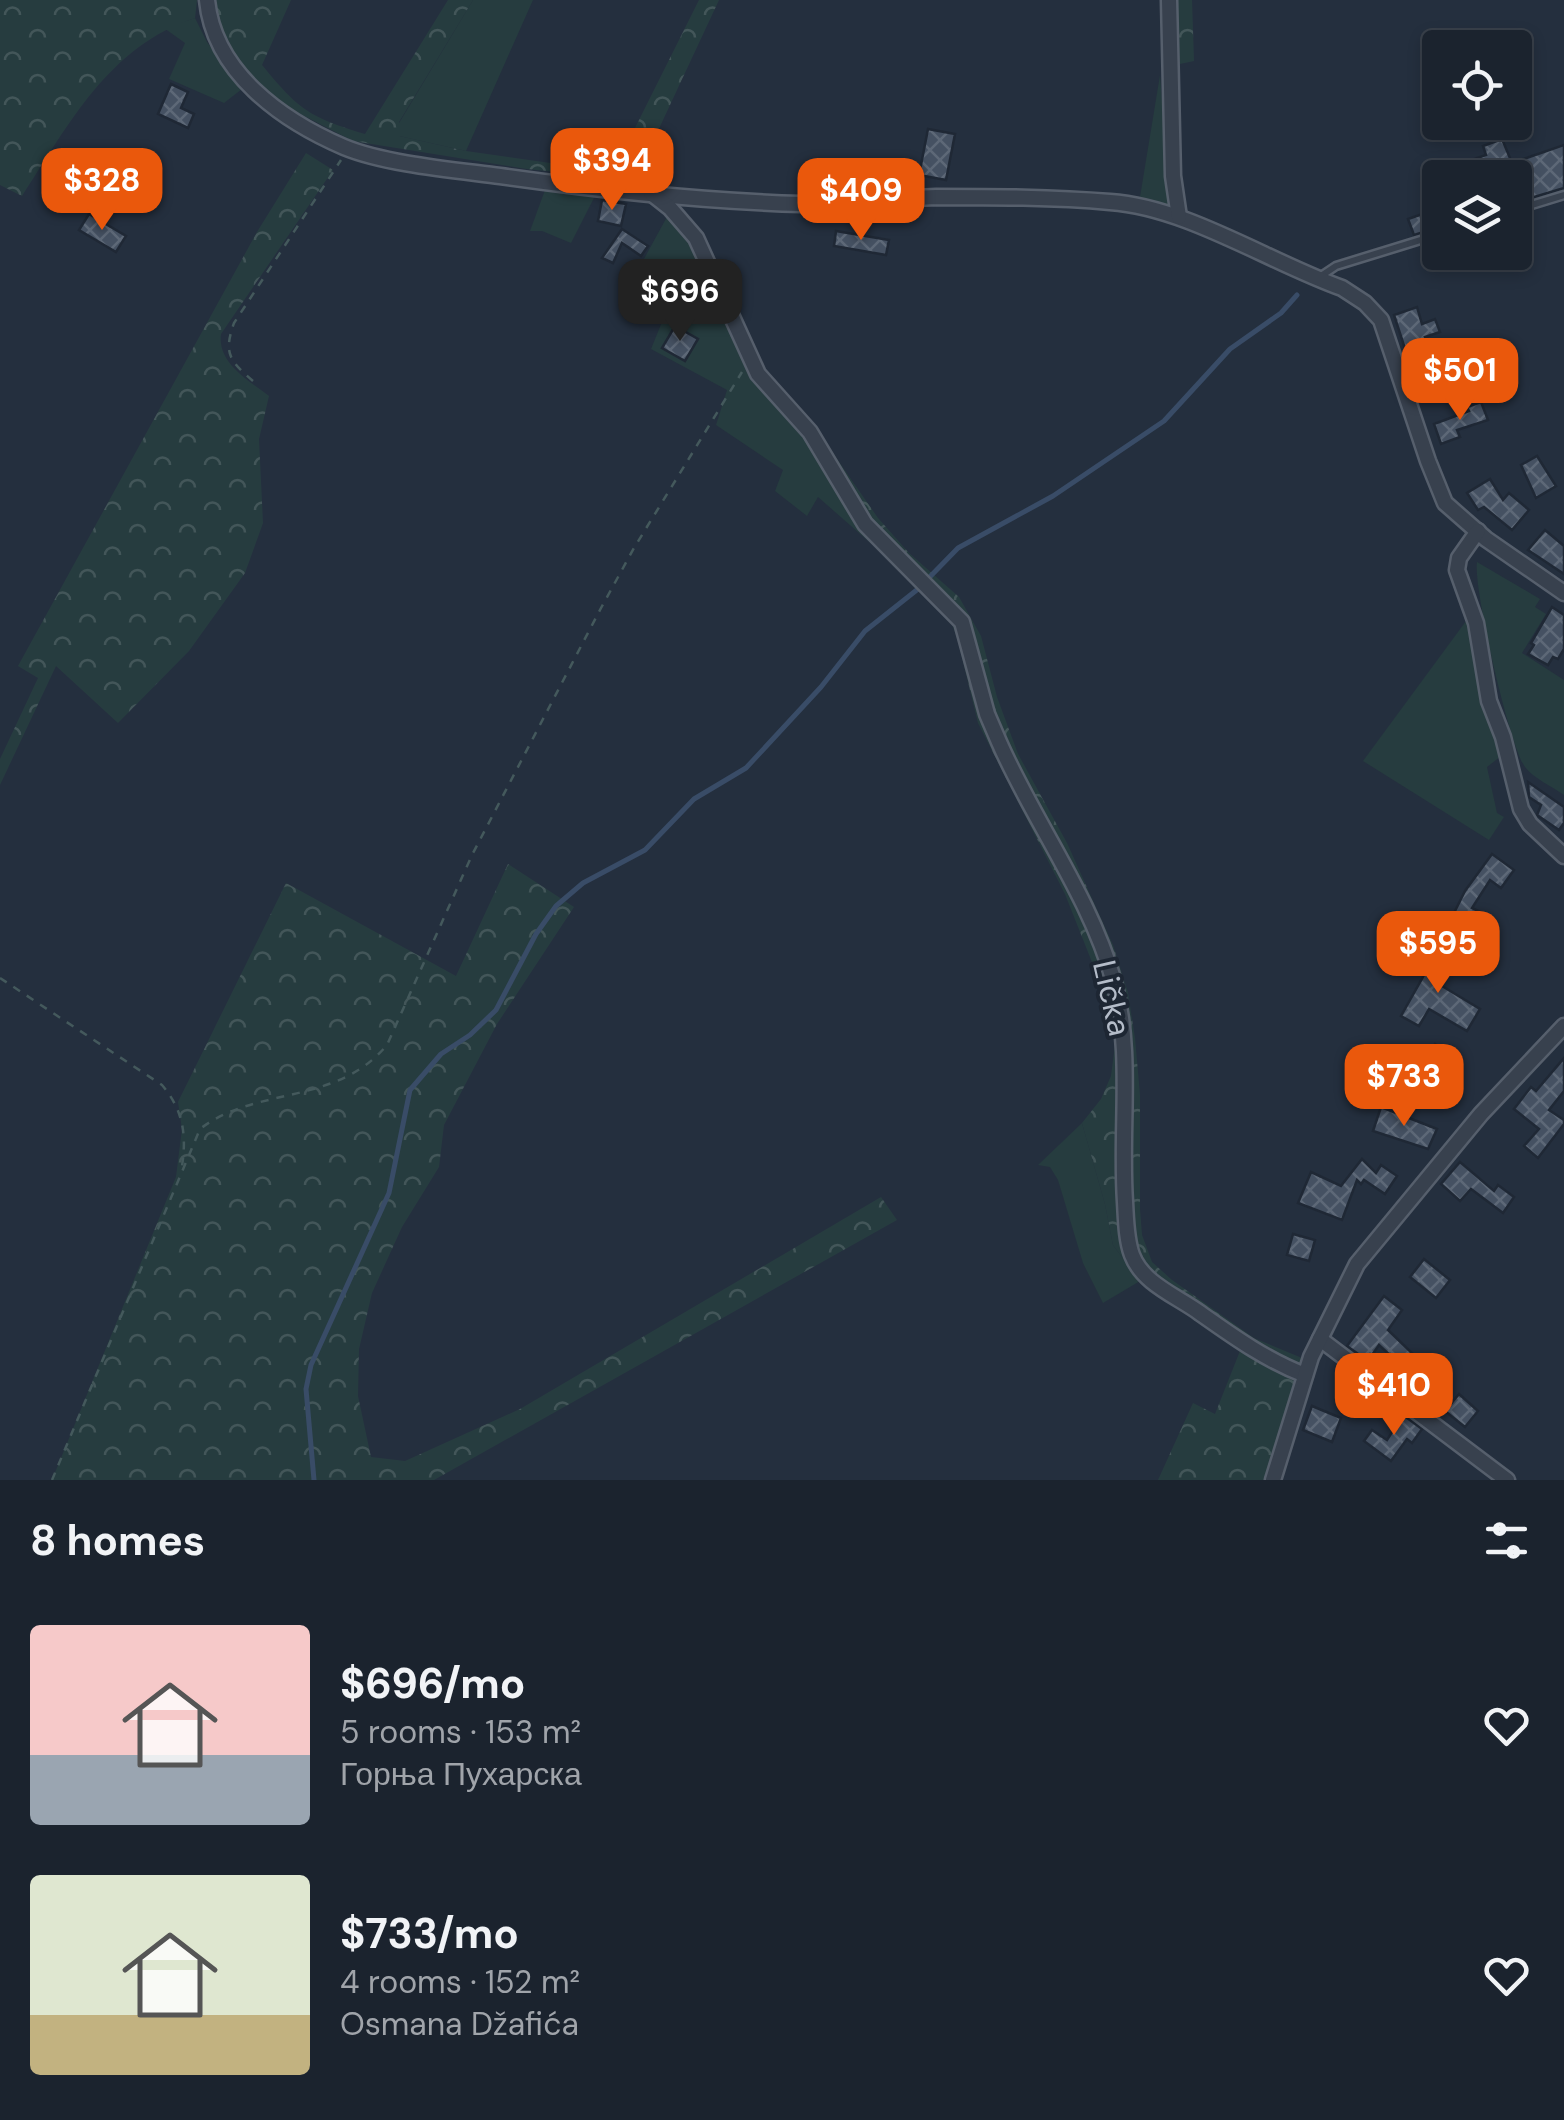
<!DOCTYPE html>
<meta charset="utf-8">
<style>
:root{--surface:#1b232e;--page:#242b36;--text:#f1f3f6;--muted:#a0a4aa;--line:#39404a;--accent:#ea580c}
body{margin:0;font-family:"DM Sans",sans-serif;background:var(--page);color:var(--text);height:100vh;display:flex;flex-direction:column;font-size:38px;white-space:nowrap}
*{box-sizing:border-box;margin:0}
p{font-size:32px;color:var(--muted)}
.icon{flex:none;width:55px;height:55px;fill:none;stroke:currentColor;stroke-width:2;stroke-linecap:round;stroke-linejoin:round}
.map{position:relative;height:1480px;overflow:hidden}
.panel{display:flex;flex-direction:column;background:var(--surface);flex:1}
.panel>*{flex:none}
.fabs{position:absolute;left:1422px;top:30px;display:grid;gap:20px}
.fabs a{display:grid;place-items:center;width:110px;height:110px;border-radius:10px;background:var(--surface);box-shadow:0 5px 15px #0003,0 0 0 2px var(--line);font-size:50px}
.price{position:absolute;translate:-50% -85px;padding:0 22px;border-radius:20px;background:var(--accent);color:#fff;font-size:32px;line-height:65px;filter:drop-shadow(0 2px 5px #0008)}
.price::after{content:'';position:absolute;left:50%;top:60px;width:30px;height:22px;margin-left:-15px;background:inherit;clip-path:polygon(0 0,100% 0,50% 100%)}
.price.on{background:#222;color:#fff}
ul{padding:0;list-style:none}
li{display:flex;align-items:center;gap:30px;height:250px;padding:0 30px}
li span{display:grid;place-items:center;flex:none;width:280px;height:200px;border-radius:10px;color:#555}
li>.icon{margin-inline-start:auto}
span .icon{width:120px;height:120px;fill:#fffc;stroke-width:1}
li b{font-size:42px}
h2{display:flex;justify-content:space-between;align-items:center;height:120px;padding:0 30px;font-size:42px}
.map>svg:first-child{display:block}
.green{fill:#263c3f}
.forest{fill:url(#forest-crowns)}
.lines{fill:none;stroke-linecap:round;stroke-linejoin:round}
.stream{stroke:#394c67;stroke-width:5}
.building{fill:url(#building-cross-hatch);stroke:#1f2835;stroke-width:2.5}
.lane-casing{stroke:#565f6c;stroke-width:11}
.street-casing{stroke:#565f6c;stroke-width:19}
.path{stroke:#44595c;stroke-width:2.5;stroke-dasharray:8 8;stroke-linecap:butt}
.lane{stroke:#38414e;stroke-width:6}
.street{stroke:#38414e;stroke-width:14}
.labels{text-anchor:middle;stroke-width:8;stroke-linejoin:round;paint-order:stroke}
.street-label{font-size:32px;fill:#b4bcc9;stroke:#1d2633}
</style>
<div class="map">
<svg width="1564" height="1480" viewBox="0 0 1564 1480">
<defs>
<pattern id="forest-crowns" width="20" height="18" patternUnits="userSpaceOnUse" patternTransform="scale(2.5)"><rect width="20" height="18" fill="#263c3f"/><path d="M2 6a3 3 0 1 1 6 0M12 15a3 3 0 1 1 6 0" fill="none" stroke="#435659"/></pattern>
<pattern id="building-cross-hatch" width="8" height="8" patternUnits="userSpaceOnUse" patternTransform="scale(2.5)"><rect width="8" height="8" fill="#455162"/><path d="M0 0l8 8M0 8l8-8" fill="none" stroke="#5d6877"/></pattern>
</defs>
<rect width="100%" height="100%" fill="#242f3e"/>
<g class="green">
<polygon points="473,0 533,0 466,151 399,136 399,123"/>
<polygon points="195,18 207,42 242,89 224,103 169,79 185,43 164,28"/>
<polygon points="1160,75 1170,208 1138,209"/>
<polygon points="545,190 595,196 571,243 542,231 530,231"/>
<polygon points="674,204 703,236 713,266 766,376 811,421 855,485 859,533 818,497 807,516 775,491 783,470 716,425 727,390 651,349 670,302 633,279"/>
<path d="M1477,562L1540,599L1535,607L1546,614L1522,653L1564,680V795C1553,787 1533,778 1525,767C1510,747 1473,588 1477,562Z"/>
<polygon points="1469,617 1505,753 1487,767 1497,813 1504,817 1489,840 1363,761"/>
<polygon points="1082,1123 1105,1204 1113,1245 1140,1281 1103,1303 1083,1263 1058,1180 1050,1167 1038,1165"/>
</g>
<g class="forest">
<path d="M0,0H197L195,18C109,46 69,124 22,196L0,185Z"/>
<path d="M213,0H291L262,65C299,110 309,117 365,134L448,0H473L399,122V136L466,151L613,172L699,0H719L635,180L527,169L353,141L281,104L253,79L220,35Z"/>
<polygon points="1172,0 1192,0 1194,61 1175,65"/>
<path d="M306,153L333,170L221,334C217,363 248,380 269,396L259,439L263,523L245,573L189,651L118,723L56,666L0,785V759L38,678L18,666L257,232Z"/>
<polygon points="855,485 878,518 909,553 959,597 981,636 997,697 1018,754 1067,843 1113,945 1128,993 1135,1038 1140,1095 1140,1209 1142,1235 1152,1262 1172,1280 1254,1338 1314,1363 1280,1480 1158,1480 1193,1403 1215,1414 1240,1351 1140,1281 1113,1245 1105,1204 1082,1123 1101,1099 1111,1076 1115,1045 1107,1000 1065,894 978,723 958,641 950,618 919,584 859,533"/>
<polygon points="508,864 574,907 497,1024 444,1125 439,1167 402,1227 372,1293 359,1349 358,1396 371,1457 405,1461 520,1409 881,1197 897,1220 434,1480 52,1480 176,1177 182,1129 178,1102 286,883 456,976"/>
</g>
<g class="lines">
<polyline class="stream" points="314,1480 306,1389 311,1365 389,1193 410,1090 441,1054 470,1035 496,1010 536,934 556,906 583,883 645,850 694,799 746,768 821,687 865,631 918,589 958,548 1053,496 1164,421 1230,349 1281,313 1297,295"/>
</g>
<g class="building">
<polygon points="171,84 188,92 181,108 194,114 188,128 158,114"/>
<polygon points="928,129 955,134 946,180 919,175"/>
<polygon points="1502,139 1512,163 1564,145 1564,188 1524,200 1520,189 1515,191 1515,178 1440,178 1440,227 1414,235 1408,219 1434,210 1423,177 1486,155 1483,146"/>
<polygon points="602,200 626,204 621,226 598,221"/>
<polygon points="89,214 126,236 116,252 79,230"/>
<polygon points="622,229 648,246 641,256 622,243 613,263 602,258"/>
<polygon points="836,231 889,240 886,255 834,246"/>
<polygon points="1417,307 1422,324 1435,319 1440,332 1425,337 1434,359 1411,367 1394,315"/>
<polygon points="675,326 698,339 685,361 662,348"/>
<polygon points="1481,402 1488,420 1457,430 1460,437 1441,444 1434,424 1469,411 1467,407"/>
<polygon points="1537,456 1556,486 1536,498 1521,465"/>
<polygon points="1490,479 1503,500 1509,493 1529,510 1512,530 1484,507 1478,510 1467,493"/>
<polygon points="1545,530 1564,546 1564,574 1528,550"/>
<polygon points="1552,607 1564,615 1564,649 1558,659 1553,657 1548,665 1528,654 1534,645 1531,643"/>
<polygon points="1528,782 1564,807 1564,823 1559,830 1537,815 1541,805 1529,797"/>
<polygon points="1492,854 1514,870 1501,888 1490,880 1472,908 1491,917 1476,946 1492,953 1483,973 1454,959 1467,933 1449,923 1465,891"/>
<polygon points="1421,950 1451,962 1442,986 1480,1009 1467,1031 1429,1009 1419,1026 1401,1016 1428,968 1416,963"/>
<polygon points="1435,1044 1458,1058 1447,1077 1424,1064"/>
<polygon points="1564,1058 1564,1091 1549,1110 1564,1120 1564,1124 1538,1158 1524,1146 1539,1129 1514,1109 1531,1087 1536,1091"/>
<polygon points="1381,1107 1437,1129 1428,1149 1373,1131"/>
<polygon points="1362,1159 1376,1173 1381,1165 1397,1176 1385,1194 1364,1180 1361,1184 1357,1180 1342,1220 1298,1203 1311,1172 1341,1186"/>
<polygon points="1460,1162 1494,1191 1498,1185 1514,1197 1503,1213 1471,1189 1460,1201 1441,1184"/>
<polygon points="1293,1234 1315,1240 1309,1261 1287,1255"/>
<polygon points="1424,1259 1450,1280 1436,1298 1410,1277"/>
<polygon points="1384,1296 1402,1310 1388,1330 1413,1354 1410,1356 1438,1378 1426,1393 1405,1377 1409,1373 1379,1345 1368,1361 1347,1346"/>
<polygon points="1459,1394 1478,1411 1465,1427 1445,1411"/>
<polygon points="1312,1406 1341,1418 1332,1442 1303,1430"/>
<polygon points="1403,1415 1422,1429 1412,1443 1407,1439 1391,1461 1364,1441 1372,1430 1387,1440"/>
</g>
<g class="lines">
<g class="lane-casing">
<g id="lane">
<polyline points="1515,210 1564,195"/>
<polyline points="1318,278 1336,266 1440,234"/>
</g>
</g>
<g class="street-casing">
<g id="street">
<path d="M207,0C214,72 281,120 344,147C385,164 454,170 500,176C599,190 700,201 801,204C846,205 891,198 936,197C993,197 1053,197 1110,202C1186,207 1269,262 1342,288L1365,303L1381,320L1428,461L1445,503L1486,539L1564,593"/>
<polyline points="1169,0 1173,176 1179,217"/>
<path d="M651,193L670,208L696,238L758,374L810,432L865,524L962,622L987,714L999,742C1034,822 1090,896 1114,982C1133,1054 1120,1128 1125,1202C1126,1218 1126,1239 1132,1255C1143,1284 1177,1296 1200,1313C1234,1337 1266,1360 1305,1375"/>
<polyline points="1478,531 1459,558 1457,570 1476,623 1489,701 1503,737 1521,809 1530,824 1564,856"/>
<polyline points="1320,1339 1507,1480"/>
<polyline points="1273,1480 1311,1357 1357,1264 1481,1114 1564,1026"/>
</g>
</g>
<g class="path">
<path d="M253,381C230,361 223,354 234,323L341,160"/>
<path d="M0,978L162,1085C185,1112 187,1139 181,1172"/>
<path d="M52,1480L200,1129C255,1086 336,1106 387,1045L472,855L601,608L634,548L742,372"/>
</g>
<use href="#lane" class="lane"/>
<use href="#street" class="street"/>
</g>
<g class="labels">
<g class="street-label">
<text transform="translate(1112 998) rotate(77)" y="11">Lička</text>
</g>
</g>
</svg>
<div class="fabs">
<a><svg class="icon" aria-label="locate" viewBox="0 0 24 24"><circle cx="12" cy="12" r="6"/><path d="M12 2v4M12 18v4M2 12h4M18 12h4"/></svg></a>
<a><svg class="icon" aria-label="layers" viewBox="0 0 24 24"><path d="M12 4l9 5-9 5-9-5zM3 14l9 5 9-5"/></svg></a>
</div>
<b class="price" style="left:612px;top:213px">$394</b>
<b class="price" style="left:102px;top:233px">$328</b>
<b class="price" style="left:861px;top:243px">$409</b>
<b class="price on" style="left:680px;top:344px">$696</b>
<b class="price" style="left:1460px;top:423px">$501</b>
<b class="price" style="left:1438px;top:996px">$595</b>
<b class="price" style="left:1404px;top:1129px">$733</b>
<b class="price" style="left:1394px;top:1438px">$410</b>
</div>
<section class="panel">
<h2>8 homes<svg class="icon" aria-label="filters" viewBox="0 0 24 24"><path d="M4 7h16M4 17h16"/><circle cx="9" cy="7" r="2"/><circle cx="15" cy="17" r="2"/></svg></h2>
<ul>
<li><span style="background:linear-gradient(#f6c9c9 65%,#9aa5b1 0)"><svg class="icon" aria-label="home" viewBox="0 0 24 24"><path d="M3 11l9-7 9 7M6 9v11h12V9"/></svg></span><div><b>$696/mo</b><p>5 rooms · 153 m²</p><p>Горња Пухарска</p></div><svg class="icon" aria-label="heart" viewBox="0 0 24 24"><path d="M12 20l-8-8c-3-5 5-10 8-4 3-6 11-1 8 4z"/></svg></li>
<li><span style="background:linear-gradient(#dfe7d0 70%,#c2b280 0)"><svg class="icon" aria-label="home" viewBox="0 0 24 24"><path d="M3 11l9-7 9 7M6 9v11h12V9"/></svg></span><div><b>$733/mo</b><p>4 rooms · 152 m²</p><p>Osmana Džafića</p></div><svg class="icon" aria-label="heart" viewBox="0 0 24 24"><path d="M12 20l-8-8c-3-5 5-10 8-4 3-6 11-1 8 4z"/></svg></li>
</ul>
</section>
